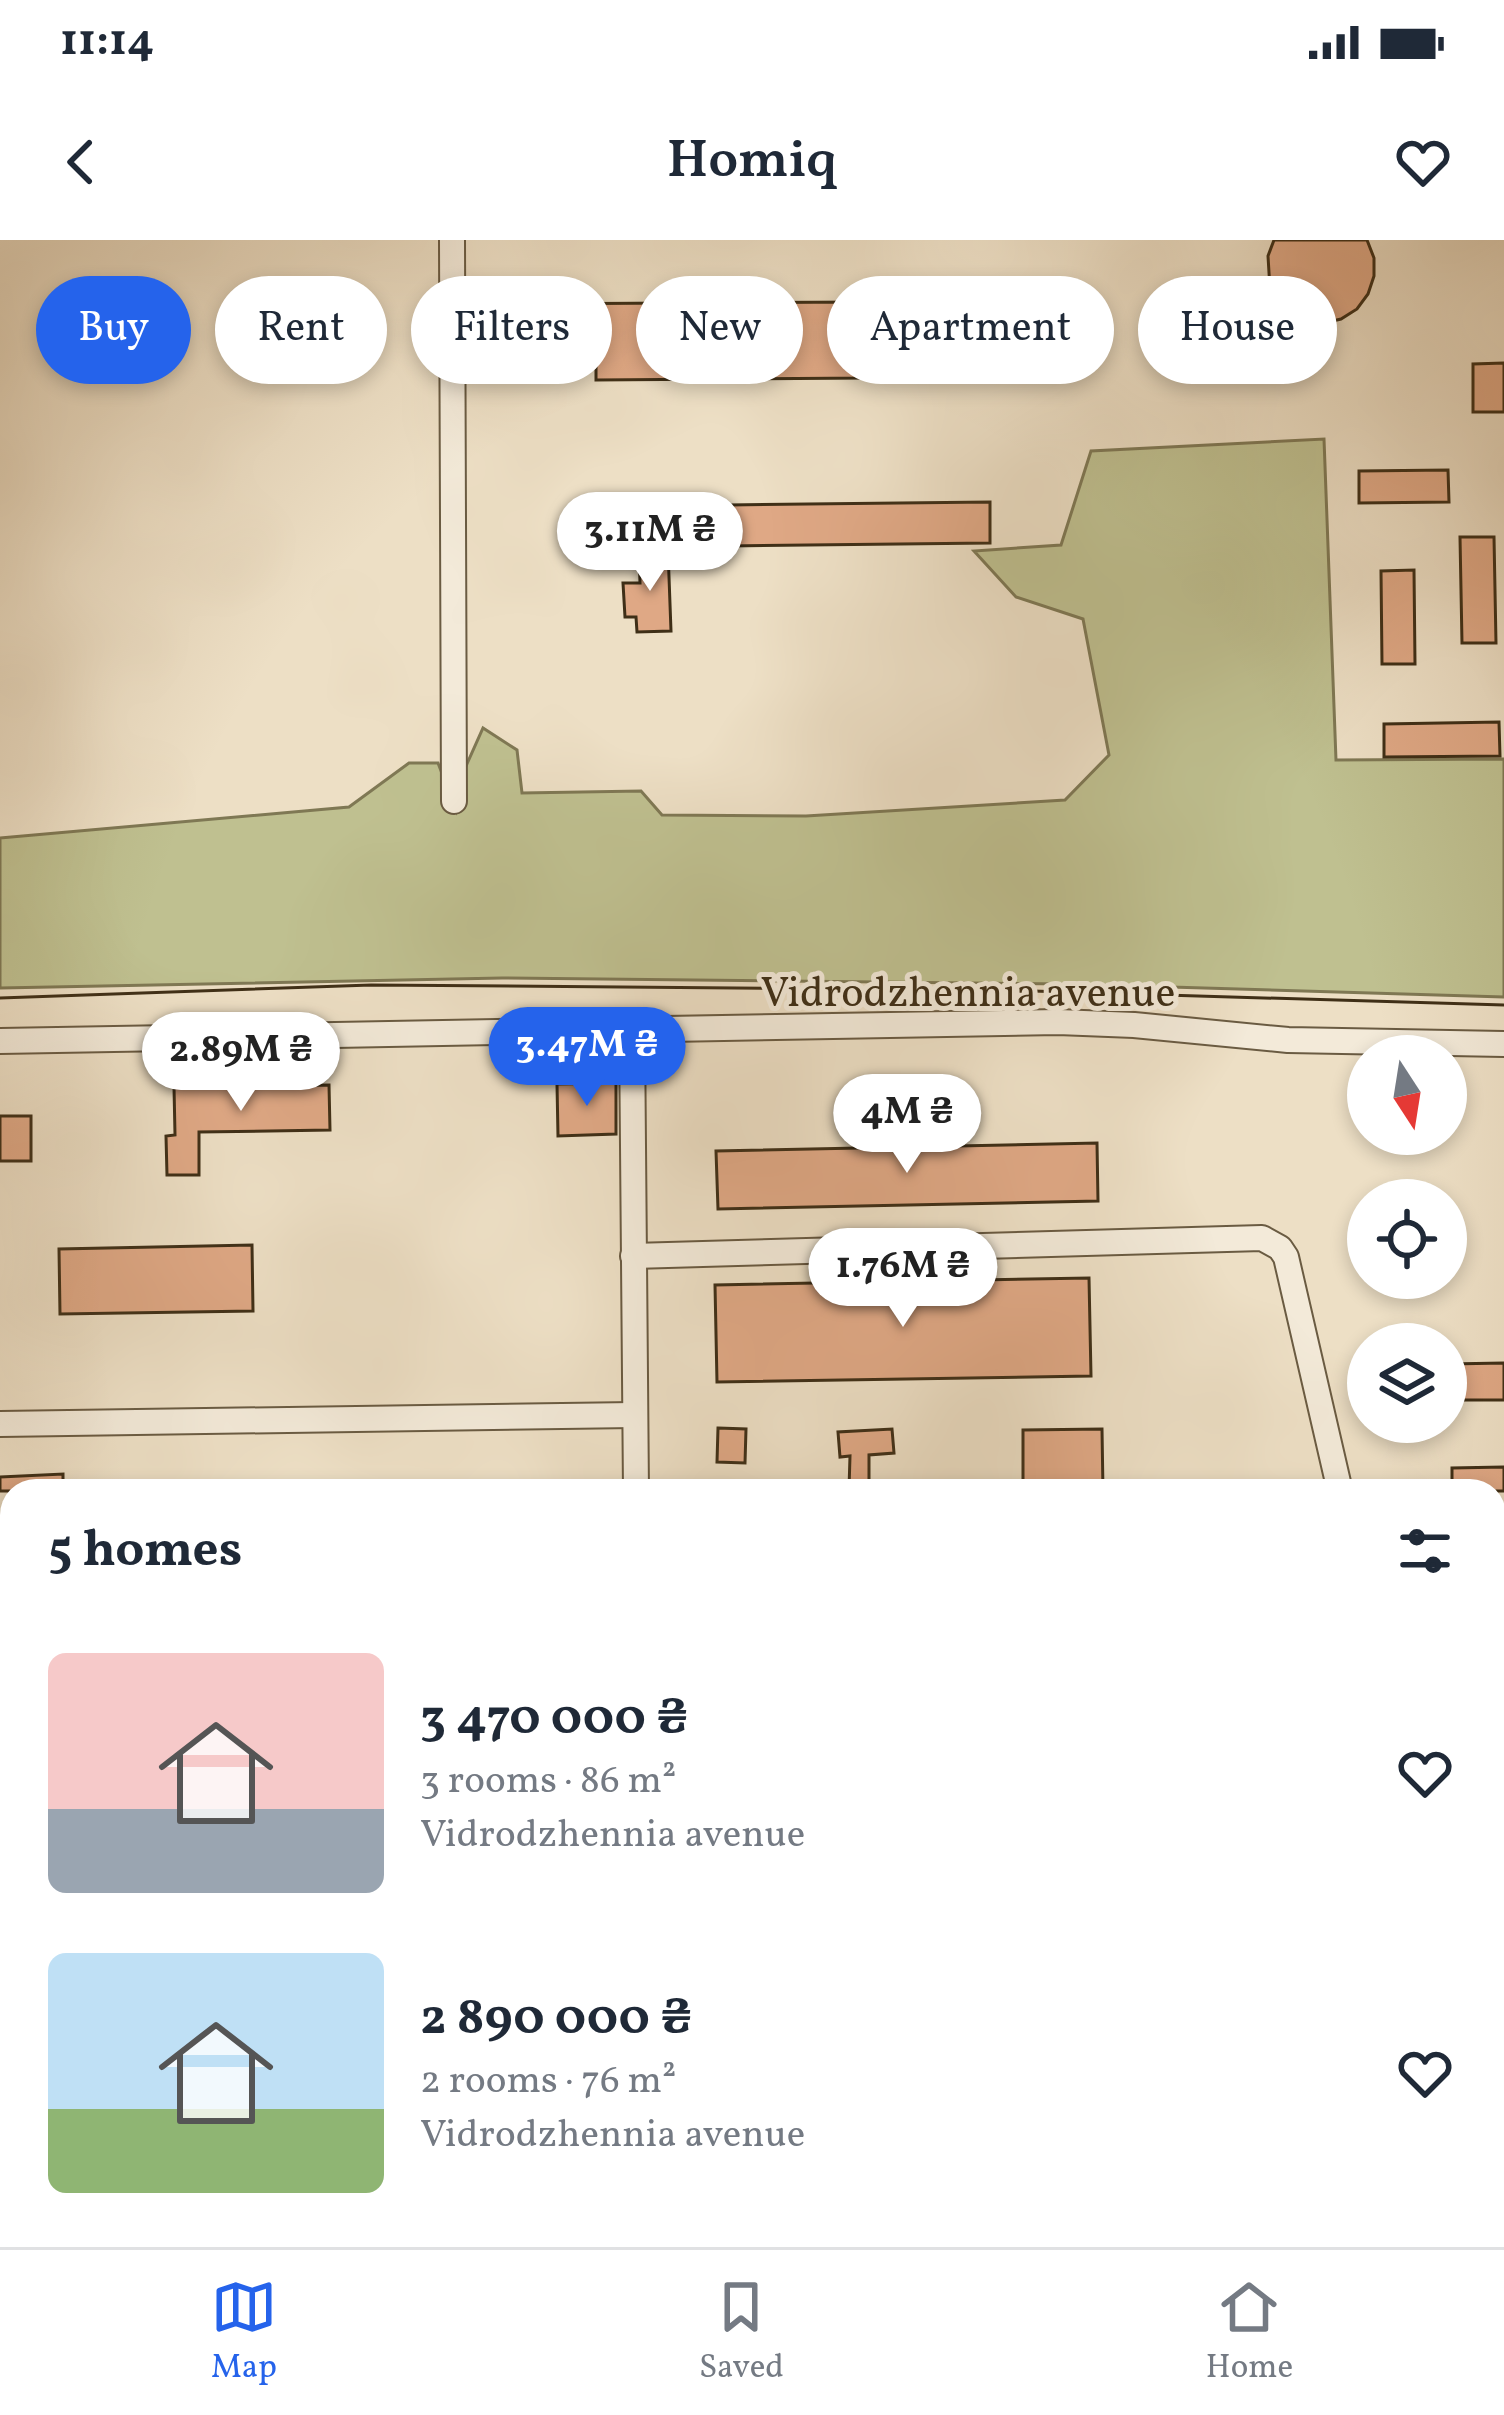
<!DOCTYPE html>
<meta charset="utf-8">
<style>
:root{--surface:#fff;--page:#f2f2f3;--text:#1f2937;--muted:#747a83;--line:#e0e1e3;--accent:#2563eb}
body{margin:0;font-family:Vollkorn,serif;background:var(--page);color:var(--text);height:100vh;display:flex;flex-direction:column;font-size:45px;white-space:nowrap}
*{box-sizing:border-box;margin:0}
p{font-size:39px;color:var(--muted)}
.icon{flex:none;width:66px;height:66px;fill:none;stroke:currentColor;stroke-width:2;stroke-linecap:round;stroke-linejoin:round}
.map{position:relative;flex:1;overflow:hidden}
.sheet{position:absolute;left:0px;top:1239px;width:1506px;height:768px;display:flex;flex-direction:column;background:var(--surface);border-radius:36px 36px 0 0;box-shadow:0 6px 18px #0003}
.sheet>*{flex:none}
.top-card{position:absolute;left:36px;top:36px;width:1434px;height:108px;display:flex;gap:24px}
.needle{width:78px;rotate:168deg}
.fabs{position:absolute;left:1347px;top:795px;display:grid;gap:24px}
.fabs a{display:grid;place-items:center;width:120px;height:120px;border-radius:50%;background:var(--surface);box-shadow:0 6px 18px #0003;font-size:60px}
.price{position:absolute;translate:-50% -102px;padding:0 27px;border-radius:42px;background:#fff;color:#222;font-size:39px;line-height:78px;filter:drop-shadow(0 3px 6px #0008)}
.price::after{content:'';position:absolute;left:50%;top:72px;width:36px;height:27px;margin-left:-18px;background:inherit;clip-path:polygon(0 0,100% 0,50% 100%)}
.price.on{background:var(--accent);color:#fff}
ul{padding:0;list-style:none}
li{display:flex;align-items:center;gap:36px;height:300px;padding:0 48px}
li span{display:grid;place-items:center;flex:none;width:336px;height:240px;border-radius:18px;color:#555}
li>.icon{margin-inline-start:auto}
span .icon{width:144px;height:144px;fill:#fffc;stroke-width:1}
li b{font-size:51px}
h2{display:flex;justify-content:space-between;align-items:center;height:144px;padding:0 48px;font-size:51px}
.chip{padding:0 42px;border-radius:54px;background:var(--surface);box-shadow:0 6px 18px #0003;font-size:42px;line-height:108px}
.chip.on{background:var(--accent);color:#fff}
.status{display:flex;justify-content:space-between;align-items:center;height:84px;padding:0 60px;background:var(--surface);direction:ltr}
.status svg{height:33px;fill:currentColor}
header{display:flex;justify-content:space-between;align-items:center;height:156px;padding:0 48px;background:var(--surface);font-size:54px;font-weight:600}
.dock{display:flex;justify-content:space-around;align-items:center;height:168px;border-top:3px solid var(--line);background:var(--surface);font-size:33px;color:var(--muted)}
.dock a{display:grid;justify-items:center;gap:6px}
.dock .on{color:var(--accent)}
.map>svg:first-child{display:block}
.green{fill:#bfc090;stroke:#7f7854;stroke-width:3}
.building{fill:#dfa885;stroke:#3f2f17;stroke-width:3}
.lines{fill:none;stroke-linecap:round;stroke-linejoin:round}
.minor-casing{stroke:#6a5b42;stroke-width:28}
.minor{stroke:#f3ead9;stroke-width:24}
.tram{stroke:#3f2f17;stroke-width:3}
.rail-casing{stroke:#3f2f17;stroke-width:9}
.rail{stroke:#f3ead9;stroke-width:4.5;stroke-dasharray:14;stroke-linecap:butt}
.labels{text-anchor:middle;stroke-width:10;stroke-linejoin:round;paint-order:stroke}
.street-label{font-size:42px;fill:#3f2f17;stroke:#f3ead9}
</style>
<div class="status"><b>11:14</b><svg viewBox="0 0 49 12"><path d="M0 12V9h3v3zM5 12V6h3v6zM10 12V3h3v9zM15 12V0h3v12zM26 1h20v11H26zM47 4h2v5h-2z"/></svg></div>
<header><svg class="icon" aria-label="back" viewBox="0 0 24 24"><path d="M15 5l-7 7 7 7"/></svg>Homiq<svg class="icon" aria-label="heart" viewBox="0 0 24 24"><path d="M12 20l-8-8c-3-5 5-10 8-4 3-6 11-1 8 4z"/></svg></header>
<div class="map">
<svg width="1504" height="2007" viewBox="0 0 1504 2007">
<rect width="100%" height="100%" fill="#eddfc5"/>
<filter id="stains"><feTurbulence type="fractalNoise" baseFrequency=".00167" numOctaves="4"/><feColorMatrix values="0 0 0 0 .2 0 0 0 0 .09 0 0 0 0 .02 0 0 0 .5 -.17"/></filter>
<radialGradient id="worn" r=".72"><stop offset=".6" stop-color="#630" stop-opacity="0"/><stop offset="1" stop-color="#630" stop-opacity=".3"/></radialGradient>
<polygon class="green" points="1324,199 1336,520 1504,519 1504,757 1068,744 502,738 0,748 0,598 349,567 409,523 438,523 456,570 462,535 483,488 517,510 522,553 641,551 662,575 806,576 1065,560 1109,515 1083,379 1016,357 974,311 1061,305 1091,211"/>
<g class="building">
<polygon points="1274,0 1367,0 1374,18 1374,36 1368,54 1357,69 1341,79 1324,83 1291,75 1270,49 1268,16"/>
<polygon points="866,62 866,138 596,140 596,99 504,99 503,64"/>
<polygon points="1504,123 1504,172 1473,172 1473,124"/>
<polygon points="1448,230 1449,262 1359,263 1359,231"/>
<polygon points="990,262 990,303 729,306 729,265"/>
<polygon points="1460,297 1494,297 1496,403 1462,403"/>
<polygon points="668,310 671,391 637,392 636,377 625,377 623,343 640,343 639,311"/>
<polygon points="1414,330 1415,424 1382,424 1381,331"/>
<polygon points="1499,482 1500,516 1384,517 1384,484"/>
<polygon points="269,835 269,846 329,845 330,890 199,892 199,935 167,935 166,896 175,895 174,847 232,846 231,836"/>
<polygon points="616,843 616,894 558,896 557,844"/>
<rect x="0" y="876" width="31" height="45"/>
<polygon points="1097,903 1098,961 718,969 716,911"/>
<polygon points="252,1005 253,1071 60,1074 59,1009"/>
<polygon points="1089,1038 1091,1136 717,1142 715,1045"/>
<polygon points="1504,1123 1504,1160 1449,1160 1449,1124"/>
<polygon points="718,1188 746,1189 745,1223 717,1222"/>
<polygon points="892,1189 894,1213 869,1215 869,1249 849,1249 850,1216 840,1217 838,1192"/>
<polygon points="1102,1189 1103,1251 1023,1251 1023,1190"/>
<polygon points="1504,1227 1504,1251 1452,1251 1452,1228"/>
<polygon points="63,1234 63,1251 0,1251 0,1237"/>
</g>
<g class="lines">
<g class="minor-casing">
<g id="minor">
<polyline points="452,0 454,561"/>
<polyline points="632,791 636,1251"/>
<polyline points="0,801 1058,782 1134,785 1288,800 1504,804"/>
<polyline points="633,1016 1262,998 1280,1008 1286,1017 1340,1251"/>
<polyline points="0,1184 634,1175"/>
</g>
</g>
<use href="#minor" class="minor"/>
<polyline class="tram" points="0,758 371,745 997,750 1504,765"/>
<g class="rail-casing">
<g id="rail">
<polyline points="0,1943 12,1945"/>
<polyline points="425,1995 523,2007"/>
</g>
</g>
<use href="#rail" class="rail"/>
</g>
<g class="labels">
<g class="street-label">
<text x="968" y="766">Vidrodzhennia avenue</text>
</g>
</g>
<rect width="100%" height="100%" filter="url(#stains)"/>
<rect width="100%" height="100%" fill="url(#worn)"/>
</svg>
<div class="fabs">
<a><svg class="needle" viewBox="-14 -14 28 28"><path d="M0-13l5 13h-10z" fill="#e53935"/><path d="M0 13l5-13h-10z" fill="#747a83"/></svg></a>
<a><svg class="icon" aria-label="locate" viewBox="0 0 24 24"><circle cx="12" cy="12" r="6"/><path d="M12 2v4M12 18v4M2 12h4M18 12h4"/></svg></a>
<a><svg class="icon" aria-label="layers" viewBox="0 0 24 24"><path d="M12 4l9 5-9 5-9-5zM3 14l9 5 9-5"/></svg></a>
</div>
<b class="price" style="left:650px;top:354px">3.11M ₴</b>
<b class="price on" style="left:587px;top:869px">3.47M ₴</b>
<b class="price" style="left:241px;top:874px">2.89M ₴</b>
<b class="price" style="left:907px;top:936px">4M ₴</b>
<b class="price" style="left:903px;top:1090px">1.76M ₴</b>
<div class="top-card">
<a class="chip on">Buy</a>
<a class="chip">Rent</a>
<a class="chip">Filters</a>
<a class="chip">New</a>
<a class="chip">Apartment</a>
<a class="chip">House</a>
</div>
<section class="sheet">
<h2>5 homes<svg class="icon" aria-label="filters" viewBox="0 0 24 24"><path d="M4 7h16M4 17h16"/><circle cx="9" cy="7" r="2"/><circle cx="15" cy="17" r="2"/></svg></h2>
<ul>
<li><span style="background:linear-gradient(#f6c9c9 65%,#9aa5b1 0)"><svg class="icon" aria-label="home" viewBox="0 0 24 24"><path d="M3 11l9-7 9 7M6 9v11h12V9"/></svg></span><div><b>3 470 000 ₴</b><p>3 rooms · 86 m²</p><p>Vidrodzhennia avenue</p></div><svg class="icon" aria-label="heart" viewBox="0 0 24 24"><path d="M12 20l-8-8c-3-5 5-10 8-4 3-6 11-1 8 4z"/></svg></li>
<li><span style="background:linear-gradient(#bfe0f5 65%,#8fb573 0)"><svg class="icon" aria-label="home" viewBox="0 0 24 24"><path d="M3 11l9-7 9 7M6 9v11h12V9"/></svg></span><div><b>2 890 000 ₴</b><p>2 rooms · 76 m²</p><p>Vidrodzhennia avenue</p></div><svg class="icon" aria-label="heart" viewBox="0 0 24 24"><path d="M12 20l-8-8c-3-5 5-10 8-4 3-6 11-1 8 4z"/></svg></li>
</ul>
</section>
</div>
<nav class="dock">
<a class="on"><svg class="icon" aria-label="map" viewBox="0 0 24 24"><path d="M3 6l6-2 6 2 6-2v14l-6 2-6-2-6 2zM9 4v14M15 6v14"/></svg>Map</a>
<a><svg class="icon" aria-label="saved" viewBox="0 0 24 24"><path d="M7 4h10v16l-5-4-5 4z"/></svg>Saved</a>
<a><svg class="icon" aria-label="home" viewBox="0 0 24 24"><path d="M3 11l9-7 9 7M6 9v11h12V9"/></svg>Home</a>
</nav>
